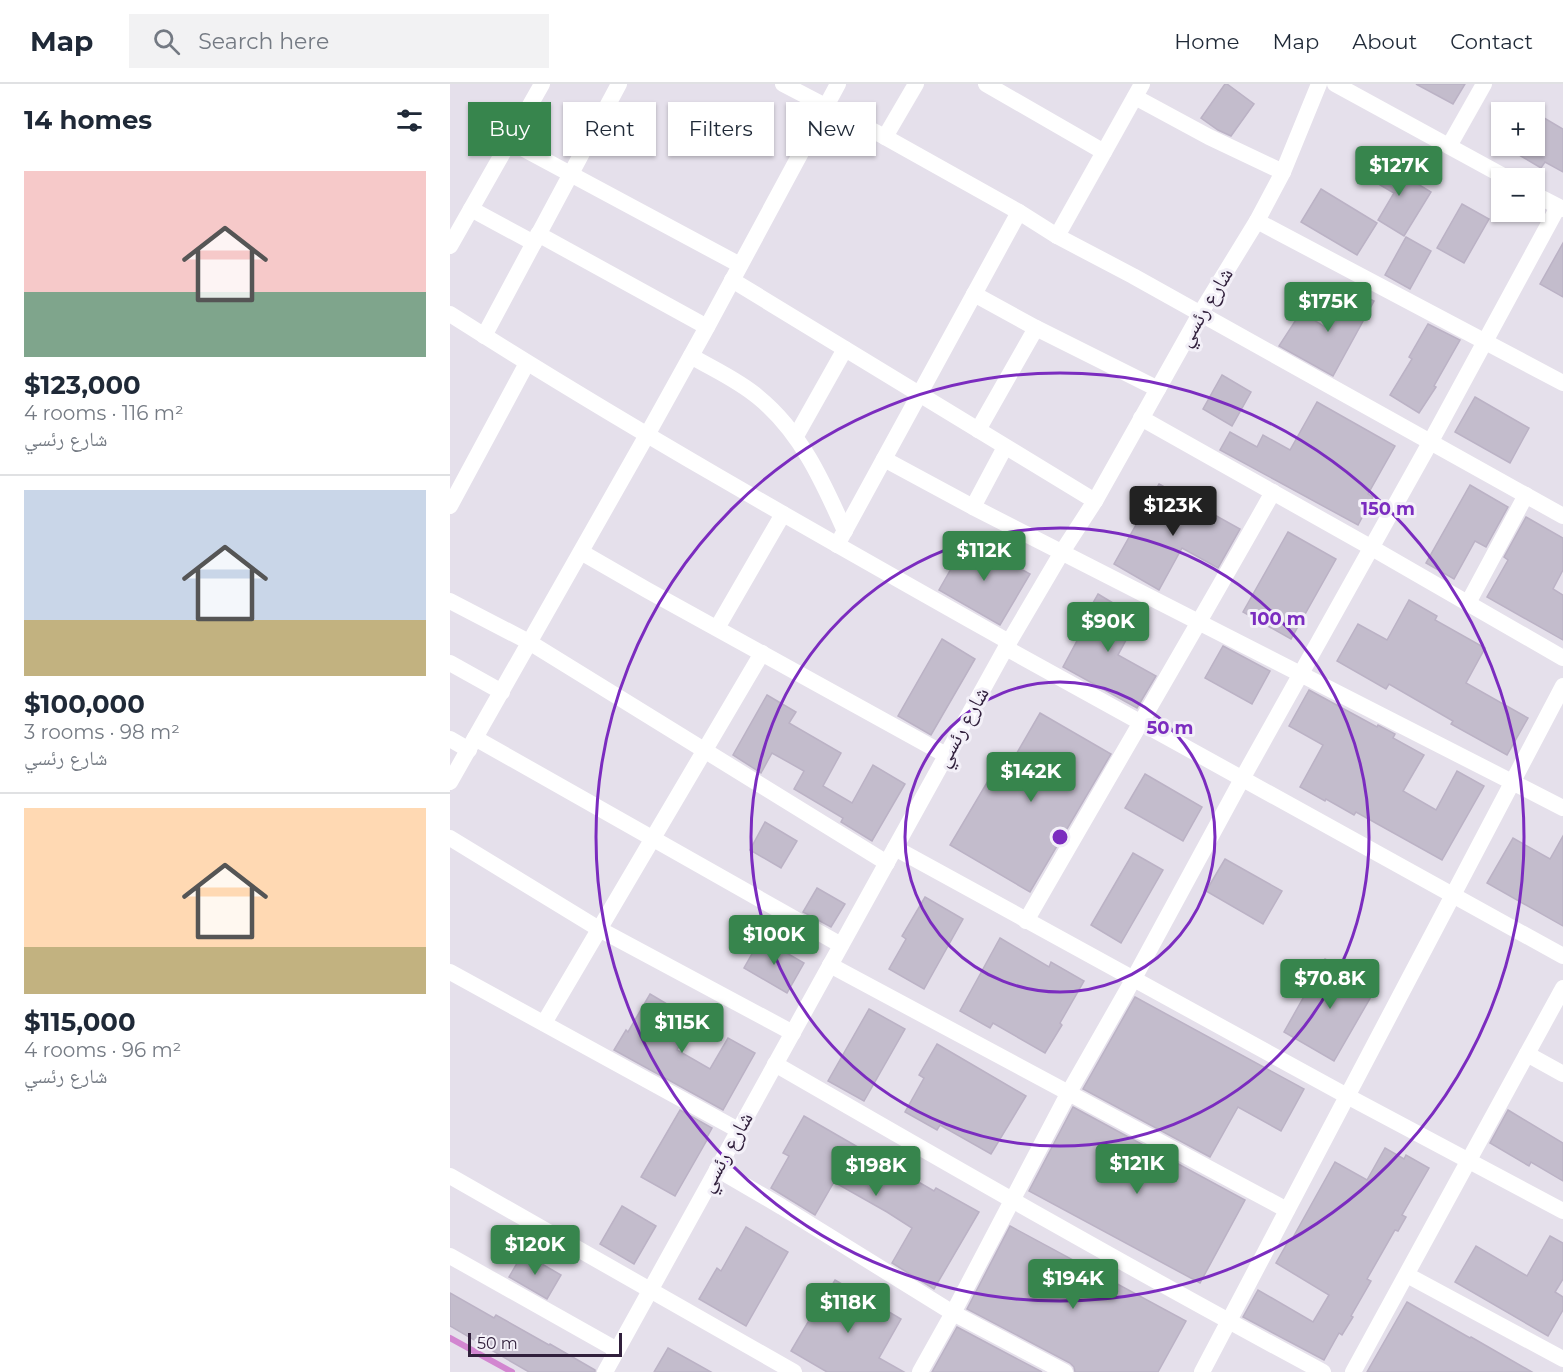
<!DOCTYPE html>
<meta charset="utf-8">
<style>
:root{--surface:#fff;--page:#f2f2f3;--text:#1f2937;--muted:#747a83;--line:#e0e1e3;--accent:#37854d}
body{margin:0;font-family:Montserrat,"Noto Naskh Arabic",sans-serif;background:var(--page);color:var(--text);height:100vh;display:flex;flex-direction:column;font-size:22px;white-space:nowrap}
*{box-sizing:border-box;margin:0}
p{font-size:20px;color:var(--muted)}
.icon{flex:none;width:33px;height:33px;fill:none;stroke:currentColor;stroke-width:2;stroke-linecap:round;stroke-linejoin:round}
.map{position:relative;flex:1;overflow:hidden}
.drawer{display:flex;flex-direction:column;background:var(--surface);width:450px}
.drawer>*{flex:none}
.hud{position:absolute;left:18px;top:18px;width:570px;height:54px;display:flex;gap:12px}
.fabs{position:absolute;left:1041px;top:18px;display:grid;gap:12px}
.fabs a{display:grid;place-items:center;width:54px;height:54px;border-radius:0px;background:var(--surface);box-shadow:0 2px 4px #0004;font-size:30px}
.scale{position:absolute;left:18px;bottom:15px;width:154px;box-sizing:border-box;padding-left:6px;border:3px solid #31203c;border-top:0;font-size:16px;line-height:21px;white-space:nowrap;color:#31203c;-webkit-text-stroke:4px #f3f0f8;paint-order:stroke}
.price{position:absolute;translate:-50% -51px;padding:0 14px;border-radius:6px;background:var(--accent);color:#fff;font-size:20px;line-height:39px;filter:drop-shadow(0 2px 3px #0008)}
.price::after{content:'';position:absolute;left:50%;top:36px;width:18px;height:14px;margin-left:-9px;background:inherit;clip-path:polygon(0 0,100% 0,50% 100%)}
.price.on{background:#222;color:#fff}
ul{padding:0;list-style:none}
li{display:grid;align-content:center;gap:12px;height:318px;padding:0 24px}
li+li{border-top:2px solid var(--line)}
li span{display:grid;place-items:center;height:186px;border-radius:0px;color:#555}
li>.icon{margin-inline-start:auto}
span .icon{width:108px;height:108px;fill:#fffc;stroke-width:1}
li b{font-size:26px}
h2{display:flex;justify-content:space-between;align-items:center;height:72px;padding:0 24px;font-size:26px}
.tag{padding:0 21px;border-radius:0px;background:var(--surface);box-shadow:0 2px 4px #0004;font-size:21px;line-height:54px}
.tag.on{background:var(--accent);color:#fff}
header{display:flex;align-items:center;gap:36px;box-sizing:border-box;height:84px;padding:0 30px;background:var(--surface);border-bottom:2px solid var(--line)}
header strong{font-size:28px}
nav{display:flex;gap:33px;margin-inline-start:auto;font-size:21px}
.search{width:420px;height:54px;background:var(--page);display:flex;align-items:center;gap:15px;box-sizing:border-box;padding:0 21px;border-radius:0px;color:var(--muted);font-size:22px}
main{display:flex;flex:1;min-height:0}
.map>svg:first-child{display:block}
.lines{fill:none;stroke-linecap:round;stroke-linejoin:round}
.stream{stroke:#d286d0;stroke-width:6}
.building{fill:#c3bccc;stroke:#bbb2c5;stroke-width:1.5}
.minor{stroke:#fff;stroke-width:16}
.tertiary{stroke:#fff;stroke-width:16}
.ring{fill:none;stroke:#7b2cbf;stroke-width:3}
.labels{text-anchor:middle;stroke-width:6;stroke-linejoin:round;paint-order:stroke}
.street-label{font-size:21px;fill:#31203c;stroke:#f3f0f8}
.centre{fill:#7b2cbf;stroke:#f3f0f8;stroke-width:3}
.ring-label{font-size:18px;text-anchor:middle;font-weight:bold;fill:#7b2cbf;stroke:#f3f0f8;stroke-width:6;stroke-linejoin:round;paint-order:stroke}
</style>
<header>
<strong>Map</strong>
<div class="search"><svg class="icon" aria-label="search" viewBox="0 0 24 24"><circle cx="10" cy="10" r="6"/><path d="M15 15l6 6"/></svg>Search here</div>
<nav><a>Home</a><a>Map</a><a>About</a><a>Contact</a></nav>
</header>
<main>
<section class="drawer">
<h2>14 homes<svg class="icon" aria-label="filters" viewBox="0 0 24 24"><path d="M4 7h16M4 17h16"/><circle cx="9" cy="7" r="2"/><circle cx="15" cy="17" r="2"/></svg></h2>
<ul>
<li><span style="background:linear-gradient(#f6c9c9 65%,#7fa58c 0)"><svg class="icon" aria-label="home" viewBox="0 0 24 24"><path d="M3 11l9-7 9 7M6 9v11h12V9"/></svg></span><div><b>$123,000</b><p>4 rooms · 116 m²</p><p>شارع رئسي</p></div></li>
<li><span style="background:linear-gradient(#c9d6e8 70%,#c2b280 0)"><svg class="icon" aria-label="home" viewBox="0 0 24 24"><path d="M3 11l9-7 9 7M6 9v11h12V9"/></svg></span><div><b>$100,000</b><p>3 rooms · 98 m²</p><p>شارع رئسي</p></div></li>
<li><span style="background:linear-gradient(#ffd9b3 75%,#c2b280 0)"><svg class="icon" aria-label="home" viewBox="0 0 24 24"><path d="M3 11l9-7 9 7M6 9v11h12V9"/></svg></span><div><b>$115,000</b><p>4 rooms · 96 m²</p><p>شارع رئسي</p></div></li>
</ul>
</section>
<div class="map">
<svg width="1113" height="1288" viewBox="0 0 1113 1288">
<rect width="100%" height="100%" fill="#e5e0eb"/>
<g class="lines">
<polyline class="stream" points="0,1254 62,1288"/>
</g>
<g class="building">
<polygon points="775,0 777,0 804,20 781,52 768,46 751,34"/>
<polygon points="966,0 1015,0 1003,20"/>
<polygon points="1084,28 1113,45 1113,88 1095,78 1091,84 1054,62 1084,62"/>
<polygon points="930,74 954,88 953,91 981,108 954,152 928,136 944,109 918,94"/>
<polygon points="871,105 927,139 907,171 851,138"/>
<polygon points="1012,120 1039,135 1014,179 987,164"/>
<polygon points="956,153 981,167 960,205 935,191"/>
<polygon points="1113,159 1113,213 1090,200"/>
<polygon points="897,203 924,217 883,292 829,262 851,228 875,243"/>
<polygon points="978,240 1010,256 984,302 986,303 969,329 940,311 962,275 959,273"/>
<polygon points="772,291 801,308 782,342 753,325"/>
<polygon points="1025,313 1079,344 1060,379 1005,348"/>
<polygon points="867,318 945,362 918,410 923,413 908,441 770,366 780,348 807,363 813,351 840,366"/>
<polygon points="709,400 790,445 768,484 732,464 709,506 664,480"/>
<polygon points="1020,401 1058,423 1036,463 1025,457 1004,495 976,479"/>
<polygon points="1076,433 1113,454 1113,486 1103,505 1113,511 1113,556 1037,513 1058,476 1054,473"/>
<polygon points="838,448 886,475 841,555 793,528"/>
<polygon points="518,455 580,490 550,541 489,506"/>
<polygon points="648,510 688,534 668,571 706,592 687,624 613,583 629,553 625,551"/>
<polygon points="959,516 987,532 985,536 1035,564 1016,599 1078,634 1057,671 1001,640 1003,637 939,600 936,605 887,577 908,540 937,556"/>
<polygon points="492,555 525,575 481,651 448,632"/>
<polygon points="773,562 820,587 802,620 755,594"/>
<polygon points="859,606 927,643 928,641 945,650 943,654 974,671 953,707 986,726 1007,687 1034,702 992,776 906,728 904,731 876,715 875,717 850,703 873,661 839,642"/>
<polygon points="317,611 346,628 339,639 391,669 373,702 402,719 423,681 455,700 422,757 391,738 393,734 344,705 354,687 322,669 311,689 283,671"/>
<polygon points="590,629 661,670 580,808 500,761 548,680 557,686"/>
<polygon points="695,690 752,723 733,757 675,724"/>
<polygon points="315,738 347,757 331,784 300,766"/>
<polygon points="1113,752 1113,842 1037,799 1063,754 1100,775"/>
<polygon points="683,769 713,786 671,859 641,841"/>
<polygon points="775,775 832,807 813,840 756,807"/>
<polygon points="367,804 395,820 381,843 353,828"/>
<polygon points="475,813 513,835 474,905 439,885 456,855 452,852"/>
<polygon points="311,854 354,879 337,909 294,884"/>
<polygon points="550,854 599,883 601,878 634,897 610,939 612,941 595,969 543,939 540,944 510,927"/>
<polygon points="875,875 926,904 884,977 834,948"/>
<polygon points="200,910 244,936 227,966 260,985 278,954 305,969 273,1026 164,966 176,946 178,948"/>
<polygon points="685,913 854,1005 831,1047 788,1023 760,1073 633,1005"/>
<polygon points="419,925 455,945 414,1017 378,997"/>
<polygon points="487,960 576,1012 541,1070 490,1041 487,1046 455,1028 474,994 469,991"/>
<polygon points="623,1023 795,1116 750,1199 579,1107"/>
<polygon points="230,1026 262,1044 256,1055 257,1056 225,1112 191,1093"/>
<polygon points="1058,1026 1113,1059 1113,1097 1081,1078 1079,1082 1040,1059"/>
<polygon points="354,1032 484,1107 486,1104 529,1128 484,1205 442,1179 462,1144 437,1128 384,1098 365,1131 321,1104 339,1072 333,1069"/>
<polygon points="935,1064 954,1075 956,1071 979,1084 952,1131 956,1133 948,1147 945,1146 917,1195 921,1197 901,1232 903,1233 892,1251 889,1249 874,1276 793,1233 808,1206 863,1238 879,1211 826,1179 839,1156 841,1157 885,1078 917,1096"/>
<polygon points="172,1122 206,1142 184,1180 150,1160"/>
<polygon points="560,1142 736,1237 708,1288 625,1288 624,1283 620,1279 517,1225"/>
<polygon points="296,1143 338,1168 296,1242 249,1215 267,1184 271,1187"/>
<polygon points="1100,1152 1113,1159 1113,1195 1105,1208 1113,1213 1113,1226 1098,1252 1005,1198 1026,1162 1077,1192"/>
<polygon points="73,1169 111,1191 97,1215 59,1193"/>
<polygon points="385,1196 451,1235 429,1274 454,1288 377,1288 341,1267 361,1233 363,1234"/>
<polygon points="0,1209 44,1234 46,1231 99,1261 100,1260 145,1286 145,1288 79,1288 0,1242"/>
<polygon points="957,1218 1020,1254 1021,1253 1082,1288 917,1288"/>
<polygon points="507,1243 592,1288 482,1288"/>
<polygon points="218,1264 261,1288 204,1288"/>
</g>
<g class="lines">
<g class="minor">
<polyline points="333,0 435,53 569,128 607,152 683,192 1113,432"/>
<polyline points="536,0 654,68"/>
<polyline points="685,13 759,53 833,88"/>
<polyline points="435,53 466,0"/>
<polyline points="59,57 290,181"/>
<polyline points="999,62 1034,0"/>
<polyline points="21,125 84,159"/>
<polyline points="807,137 1113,299"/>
<polyline points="88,150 257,243"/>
<polyline points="607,152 692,0"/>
<polyline points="0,162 92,0"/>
<polyline points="282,196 645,417"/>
<polyline points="524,210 586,244 708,305"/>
<path d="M0,230C182,346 371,452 559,558"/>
<polyline points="34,252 169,0"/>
<path d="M241,272C263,285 288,296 308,313C351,348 373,398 395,447"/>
<polyline points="691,334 922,464 1113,574"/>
<polyline points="528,346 586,244"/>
<polyline points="346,352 395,265"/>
<polyline points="434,375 523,423 1113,724"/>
<polyline points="0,422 77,279"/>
<polyline points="523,423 555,363"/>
<polyline points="387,461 569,128"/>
<polyline points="131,468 197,506 496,671"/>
<polyline points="0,517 79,558 437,779"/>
<polyline points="1018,519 1076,411"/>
<polyline points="267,544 333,430"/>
<polyline points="556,564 1113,872"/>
<polyline points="0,579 52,608"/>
<polyline points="25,654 391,861"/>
<polyline points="0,655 19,666"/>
<polyline points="0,698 197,351 257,243 388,0"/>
<polyline points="0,754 149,845 343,949"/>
<polyline points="445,764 897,1012 1113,1127"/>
<path d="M576,837C658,694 742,552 823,408"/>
<polyline points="380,881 837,1126"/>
<polyline points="0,888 288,1046"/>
<polyline points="94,939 312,569"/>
<polyline points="1077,970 1113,990"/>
<path d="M325,980C507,1085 688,1189 873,1288"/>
<polyline points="267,1085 332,1123 503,1229 615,1288"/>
<polyline points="0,1092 344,1288"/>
<polyline points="0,1172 167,1266"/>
<polyline points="957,1191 1113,1275"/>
<polyline points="470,1288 503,1229 618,1010 683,896 792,695 981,357 1108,123"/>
<polyline points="752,1288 1113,602"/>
<polyline points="903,1288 1113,904"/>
</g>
<g class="tertiary">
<polyline points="885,0 1057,94"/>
<polyline points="1084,110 1113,125"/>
<polyline points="155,1288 559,558 612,468 645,417 750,230 807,137 833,88 869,0"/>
</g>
</g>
<g class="ring">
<circle cx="610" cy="753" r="155"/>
<circle cx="610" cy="753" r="309"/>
<circle cx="610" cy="753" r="464"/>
</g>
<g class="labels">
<g class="street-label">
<text transform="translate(755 223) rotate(-59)" y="7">شارع رئسي</text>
<text transform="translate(512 643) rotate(-61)" y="7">شارع رئسي</text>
<text transform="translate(276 1068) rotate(-61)" y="7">شارع رئسي</text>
</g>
</g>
<circle cx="610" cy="753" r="9" class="centre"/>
<g class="ring-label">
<text x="938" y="431">150 m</text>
<text x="828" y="541">100 m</text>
<text x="720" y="650">50 m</text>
</g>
</svg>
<div class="fabs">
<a>+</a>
<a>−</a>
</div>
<div class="scale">50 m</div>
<b class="price" style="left:949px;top:113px">$127K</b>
<b class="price" style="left:878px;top:249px">$175K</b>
<b class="price on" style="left:723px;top:453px">$123K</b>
<b class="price" style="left:534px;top:498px">$112K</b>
<b class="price" style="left:658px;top:569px">$90K</b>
<b class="price" style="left:581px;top:719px">$142K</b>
<b class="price" style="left:324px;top:882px">$100K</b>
<b class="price" style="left:880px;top:926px">$70.8K</b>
<b class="price" style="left:232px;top:970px">$115K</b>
<b class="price" style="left:687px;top:1111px">$121K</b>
<b class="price" style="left:426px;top:1113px">$198K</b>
<b class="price" style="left:85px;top:1192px">$120K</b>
<b class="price" style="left:623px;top:1226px">$194K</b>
<b class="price" style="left:398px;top:1250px">$118K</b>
<div class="hud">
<a class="tag on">Buy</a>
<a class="tag">Rent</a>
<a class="tag">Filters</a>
<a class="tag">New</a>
</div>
</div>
</main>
